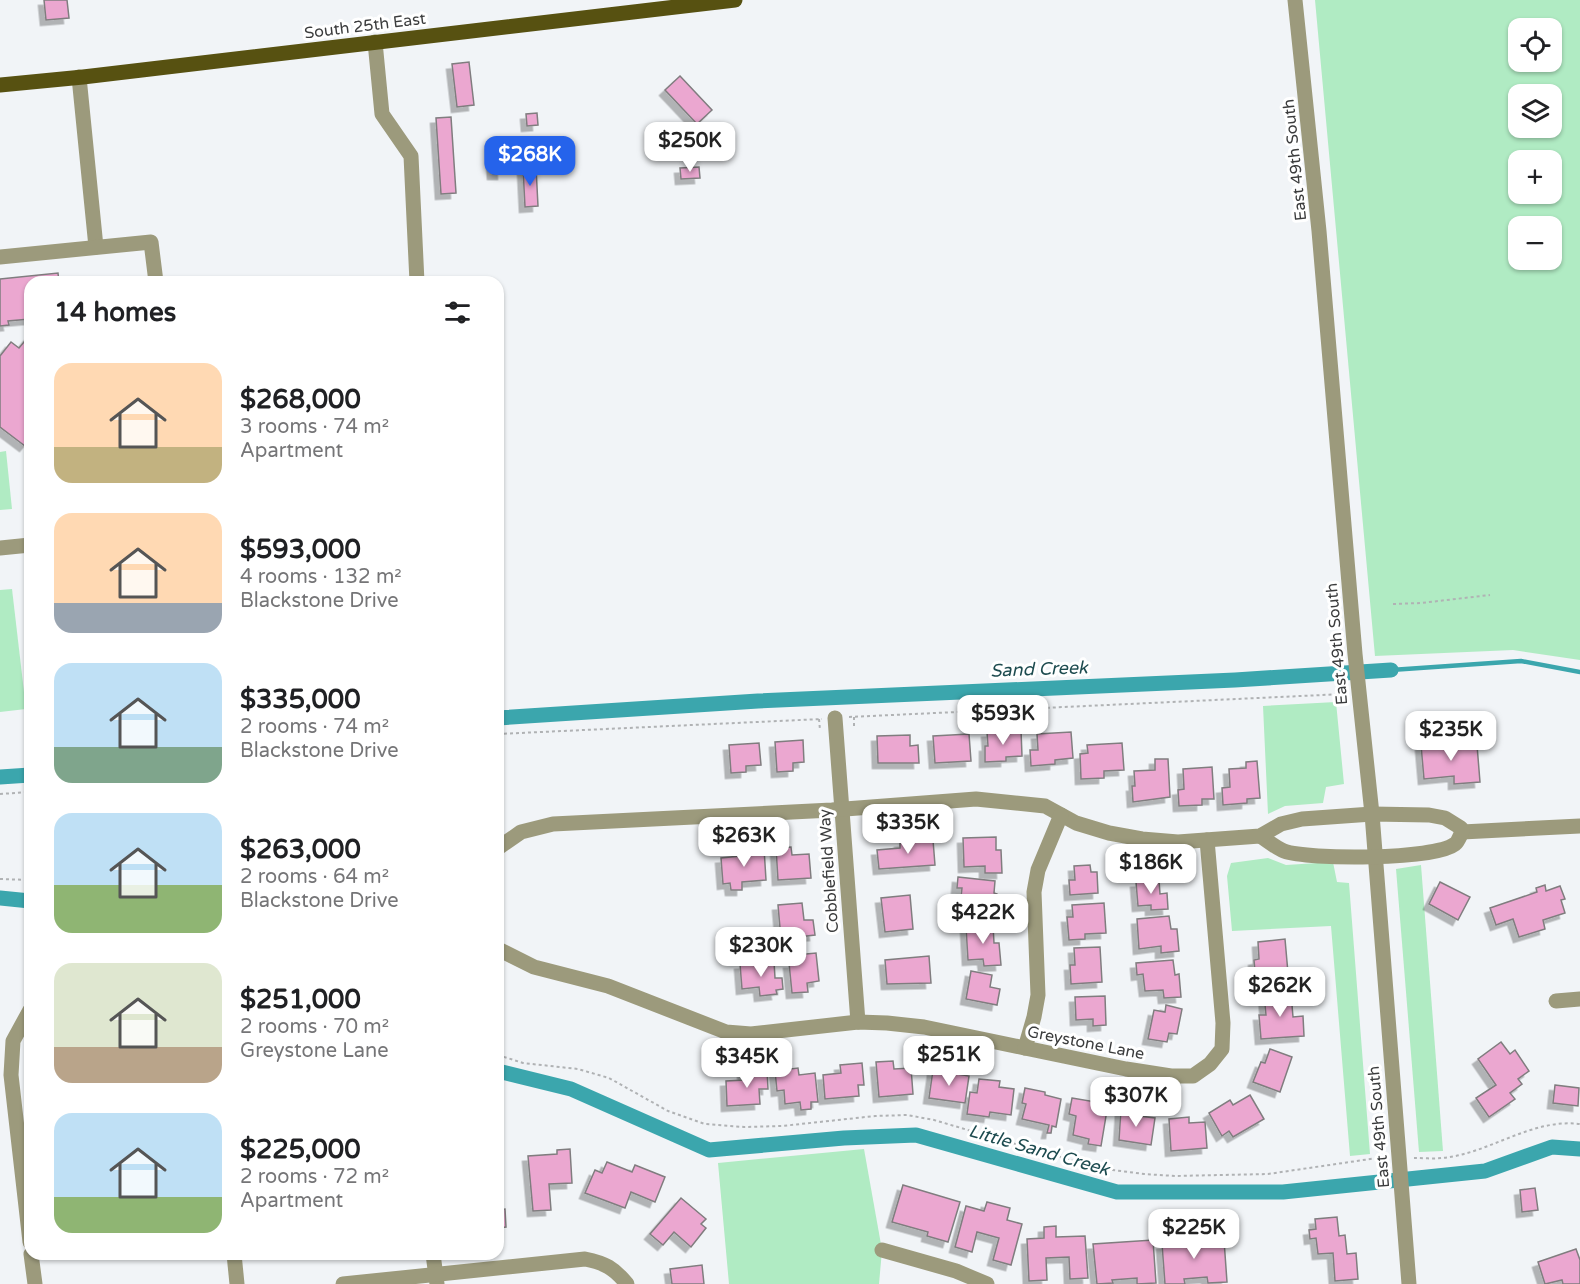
<!DOCTYPE html>
<meta charset="utf-8">
<style>
:root{--surface:#fff;--page:#f2f2f2;--text:#202124;--muted:#757577;--accent:#2563eb}
body{margin:0;font-family:"Varela Round",sans-serif;background:var(--page);color:var(--text);height:100vh;display:flex;flex-direction:column;font-size:22px;white-space:nowrap}
*{box-sizing:border-box;margin:0}
p{font-size:20px;color:var(--muted)}
.icon{flex:none;width:33px;height:33px;fill:none;stroke:currentColor;stroke-width:2;stroke-linecap:round;stroke-linejoin:round}
.map{position:relative;flex:1;overflow:hidden}
.sheet{position:absolute;left:24px;top:276px;width:480px;height:984px;display:flex;flex-direction:column;background:var(--surface);border-radius:18px;box-shadow:0 2px 4px #0004}
.sheet>*{flex:none}
.fabs{position:absolute;left:1508px;top:18px;display:grid;gap:12px}
.fabs a{display:grid;place-items:center;width:54px;height:54px;border-radius:12px;background:var(--surface);box-shadow:0 2px 4px #0004;font-size:30px}
.price{position:absolute;translate:-50% -51px;padding:0 14px;border-radius:12px;background:#fff;color:#222;font-size:20px;line-height:39px;filter:drop-shadow(0 2px 3px #0008)}
.price::after{content:'';position:absolute;left:50%;top:36px;width:18px;height:14px;margin-left:-9px;background:inherit;clip-path:polygon(0 0,100% 0,50% 100%)}
.price.current{background:var(--accent);color:#fff}
ul{padding:0;list-style:none}
li{display:flex;align-items:center;gap:18px;height:150px;padding:0 30px}
li span{display:grid;place-items:center;flex:none;width:168px;height:120px;border-radius:18px;color:#555}
li>.icon{margin-inline-start:auto}
span .icon{width:72px;height:72px;fill:#fffc;stroke-width:1}
li b{font-size:26px}
h2{display:flex;justify-content:space-between;align-items:center;height:72px;padding:0 30px;font-size:26px}
.map>svg:first-child{display:block}
.green{fill:#b0ebc3;fill-rule:evenodd}
.lines{fill:none;stroke-linecap:round;stroke-linejoin:round}
.stream{stroke:#3ba6ad;stroke-width:4.5}
.canal{stroke:#3ba6ad;stroke-width:15}
.building{fill:#eba7d0;stroke:#807d7f;stroke-width:1.5;filter:url(#shadow)}
.path{stroke:#b0b2b4;stroke-width:2;stroke-dasharray:3 3;stroke-linecap:butt}
.minor{stroke:#9c9a7c;stroke-width:15}
.major{stroke:#575111;stroke-width:15}
.labels{text-anchor:middle;stroke-width:6;stroke-linejoin:round;paint-order:stroke}
.street-label{font-size:16px;fill:#3b3c3d;stroke:#fff}
.water-label{font-size:18px;font-style:italic;fill:#1d4b4f;stroke:#fff}
</style>
<div class="map">
<svg width="1580" height="1284" viewBox="0 0 1580 1284">
<defs>
<filter id="shadow"><feDropShadow dx="-5.5" dy="5.5" stdDeviation="0" flood-color="#0004"/></filter>
</defs>
<rect width="100%" height="100%" fill="#f1f4f7"/>
<g class="green">
<path d="M1315,0H1580V660L1513,650L1375,656ZM1551,28V62H1518V28ZM1551,94V128H1518V94ZM1518,160H1551V194H1518ZM1551,226V260H1518V226Z"/>
<polygon points="6,451 12,509 0,510 0,452"/>
<polygon points="12,589 26,709 0,712 0,590"/>
<polygon points="1336,702 1344,784 1326,787 1323,803 1285,806 1268,814 1263,706"/>
<polygon points="1268,858 1286,865 1333,862 1337,882 1349,883 1370,1154 1350,1156 1331,926 1232,931 1227,876 1231,863"/>
<polygon points="1421,865 1443,1151 1419,1152 1396,869"/>
<polygon points="864,1149 882,1250 879,1284 729,1284 718,1163"/>
</g>
<g class="lines">
<polyline class="stream" points="1391,670 1521,661 1580,672"/>
<g class="canal">
<polyline points="498,718 758,701 1235,680 1391,670"/>
<polyline points="0,777 30,775"/>
<polyline points="0,898 30,901"/>
<polyline points="498,1071 571,1089 709,1150 844,1138 916,1135 1117,1192 1283,1192 1485,1171 1552,1147 1580,1149"/>
</g>
</g>
<g class="building">
<polygon points="44,0 67,0 69,18 46,20"/>
<polygon points="469,62 474,105 457,107 452,64"/>
<polygon points="680,76 712,110 697,124 665,90"/>
<polygon points="537,113 538,125 527,126 526,114"/>
<polygon points="451,117 456,193 441,194 436,118"/>
<polygon points="501,143 503,174 493,174 491,144"/>
<polygon points="536,167 538,206 525,207 523,168"/>
<polygon points="699,167 700,178 681,179 680,168"/>
<polygon points="58,273 59,282 30,282 30,319 8,321 9,325 0,326 0,279"/>
<polygon points="29,336 30,440 25,446 0,427 0,356 11,342 19,348"/>
<polygon points="1021,730 1022,756 1006,757 1006,761 985,762 985,746 988,746 987,732"/>
<polygon points="1071,732 1073,758 1055,760 1055,764 1031,766 1030,750 1038,750 1037,734"/>
<polygon points="969,734 971,761 935,763 933,736"/>
<polygon points="910,735 910,746 918,745 919,763 878,763 877,736"/>
<polygon points="803,740 804,762 793,763 793,771 777,772 775,742"/>
<polygon points="1460,741 1460,746 1477,745 1480,782 1454,784 1454,776 1424,779 1421,745"/>
<polygon points="759,743 761,765 746,766 746,772 731,773 729,745"/>
<polygon points="1122,743 1124,770 1104,771 1104,778 1081,779 1080,754 1088,753 1087,745"/>
<polygon points="1155,759 1168,759 1170,797 1133,802 1132,786 1135,786 1134,771 1155,770"/>
<polygon points="1257,761 1260,798 1247,799 1247,803 1223,805 1222,788 1230,787 1229,769 1246,768 1246,762"/>
<polygon points="1212,767 1214,799 1202,799 1202,805 1179,806 1178,790 1184,789 1183,769"/>
<polygon points="996,837 996,850 1001,850 1002,873 985,873 985,866 964,867 963,838"/>
<polygon points="933,840 935,865 879,869 877,850 900,848 900,842"/>
<polygon points="791,847 792,855 809,854 811,878 778,880 776,848"/>
<polygon points="764,848 766,880 742,882 742,890 731,890 730,883 723,884 721,858 740,856 740,850"/>
<polygon points="1090,865 1091,872 1097,872 1098,893 1070,895 1069,880 1075,880 1074,866"/>
<polygon points="958,877 995,881 994,893 997,894 994,918 977,917 978,908 960,906 962,888 957,888"/>
<polygon points="1159,880 1160,894 1167,893 1168,909 1151,910 1151,905 1138,906 1136,882"/>
<polygon points="1440,882 1470,897 1458,920 1429,904"/>
<polygon points="1545,885 1546,891 1560,886 1565,899 1561,900 1565,913 1543,920 1545,929 1519,937 1513,919 1496,925 1490,908 1537,892 1536,888"/>
<polygon points="910,895 913,929 885,932 881,898"/>
<polygon points="802,903 804,920 813,920 815,935 781,939 778,905"/>
<polygon points="1104,903 1106,933 1085,934 1085,939 1069,940 1067,917 1073,917 1072,905"/>
<polygon points="1169,916 1171,929 1177,929 1179,951 1161,953 1161,946 1139,949 1137,919"/>
<polygon points="993,925 994,943 999,943 1001,965 984,966 983,959 968,960 966,927"/>
<polygon points="1285,939 1288,973 1272,974 1272,982 1256,984 1254,960 1259,959 1258,942"/>
<polygon points="1100,947 1102,982 1071,984 1070,965 1075,965 1074,948"/>
<polygon points="816,953 819,981 807,983 808,992 792,993 789,963 797,963 796,955"/>
<polygon points="929,956 931,983 887,984 885,960"/>
<polygon points="1173,960 1175,975 1179,974 1181,997 1164,998 1163,990 1145,991 1143,974 1137,975 1136,963"/>
<polygon points="774,961 775,978 782,978 783,989 776,990 777,994 760,996 759,987 742,989 740,964"/>
<polygon points="971,971 992,975 990,987 1000,989 997,1005 966,999"/>
<polygon points="1291,993 1293,1017 1303,1016 1304,1036 1261,1039 1259,1015 1266,1015 1264,995"/>
<polygon points="1105,996 1106,1025 1093,1026 1093,1019 1076,1020 1075,997"/>
<polygon points="1166,1005 1182,1009 1177,1034 1169,1033 1167,1042 1148,1039 1154,1010 1165,1012"/>
<polygon points="1501,1042 1510,1054 1515,1050 1529,1071 1518,1079 1522,1084 1510,1093 1515,1099 1489,1117 1476,1098 1496,1085 1478,1059"/>
<polygon points="1270,1049 1292,1057 1280,1092 1253,1082 1261,1062 1265,1063"/>
<polygon points="893,1061 894,1069 911,1068 913,1094 879,1097 876,1062"/>
<polygon points="862,1063 864,1085 858,1085 859,1096 825,1099 823,1075 841,1073 840,1065"/>
<polygon points="798,1068 799,1075 815,1073 818,1102 811,1102 811,1109 801,1110 800,1102 785,1104 784,1090 777,1091 775,1071"/>
<polygon points="767,1070 768,1089 759,1089 760,1104 727,1106 726,1081 744,1080 743,1072"/>
<polygon points="933,1070 969,1076 965,1103 929,1098"/>
<polygon points="979,1079 1000,1081 999,1087 1014,1089 1011,1115 990,1112 989,1117 967,1114 970,1092 977,1093"/>
<polygon points="1555,1085 1579,1088 1578,1106 1553,1103"/>
<polygon points="1025,1088 1045,1092 1045,1095 1061,1099 1056,1127 1052,1126 1051,1133 1047,1133 1049,1125 1022,1119 1026,1104 1022,1103"/>
<polygon points="1250,1095 1264,1119 1233,1137 1229,1131 1222,1136 1209,1113 1230,1100 1233,1105"/>
<polygon points="1072,1098 1096,1102 1095,1107 1107,1110 1101,1146 1088,1144 1089,1139 1073,1135 1076,1116 1069,1114"/>
<polygon points="1121,1109 1141,1112 1140,1116 1155,1118 1151,1145 1119,1140"/>
<polygon points="1189,1117 1189,1123 1205,1122 1207,1148 1171,1151 1169,1119"/>
<polygon points="570,1149 572,1183 549,1184 551,1210 533,1211 528,1156 557,1154 557,1150"/>
<polygon points="607,1162 632,1172 635,1165 665,1177 655,1202 631,1192 625,1208 585,1193 595,1170 602,1173"/>
<polygon points="903,1185 960,1202 948,1242 927,1236 928,1232 892,1222"/>
<polygon points="1535,1188 1538,1210 1522,1212 1520,1190"/>
<polygon points="681,1198 706,1219 701,1224 706,1228 691,1247 674,1232 663,1245 650,1234"/>
<polygon points="987,1202 1010,1208 1007,1220 1022,1224 1011,1265 993,1260 999,1238 977,1232 972,1252 955,1247 966,1206 984,1211"/>
<polygon points="505,1209 506,1227 498,1228 498,1210"/>
<polygon points="1337,1217 1339,1236 1345,1235 1347,1254 1356,1253 1358,1279 1335,1281 1333,1253 1318,1254 1316,1238 1310,1239 1309,1230 1316,1229 1315,1219"/>
<polygon points="1056,1226 1056,1237 1085,1236 1088,1278 1070,1279 1069,1257 1046,1258 1047,1280 1029,1281 1027,1239 1044,1238 1044,1227"/>
<polygon points="1215,1233 1216,1241 1224,1240 1227,1282 1208,1283 1207,1277 1184,1279 1185,1284 1165,1284 1162,1244 1170,1244 1170,1236 1185,1235 1186,1241 1200,1240 1199,1234"/>
<polygon points="1153,1240 1156,1283 1137,1284 1137,1278 1112,1280 1113,1283 1097,1284 1093,1244"/>
<polygon points="1576,1249 1580,1260 1580,1284 1563,1284 1562,1280 1545,1284 1538,1262"/>
<polygon points="702,1265 704,1284 672,1284 670,1269"/>
</g>
<g class="lines">
<g class="path">
<polyline points="1393,604 1421,603 1490,595"/>
<polyline points="849,717 1344,694"/>
<polyline points="854,717 854,726"/>
<polyline points="819,719 820,730"/>
<polyline points="498,734 822,719"/>
<polyline points="0,794 30,792"/>
<polyline points="0,879 30,880"/>
<polyline points="498,1055 523,1063 578,1069 609,1078 668,1111 705,1124 744,1127 782,1126 875,1116 907,1115 934,1120 1097,1168 1144,1174 1175,1176 1268,1174 1384,1157"/>
<path d="M1414,1158C1423,1158 1433,1159 1442,1158C1489,1154 1531,1118 1580,1124"/>
</g>
<g class="minor">
<polyline points="1295,0 1319,231 1355,654 1372,814 1409,1284"/>
<polyline points="375,42 382,114 411,156 417,282"/>
<polyline points="79,77 96,247"/>
<polyline points="0,257 151,242 156,282"/>
<polyline points="0,548 30,545"/>
<polyline points="835,718 858,1022"/>
<polyline points="1462,832 1580,826"/>
<path d="M1260,836C1268,841 1276,848 1284,851C1309,860 1434,860 1455,844C1458,842 1460,836 1462,832"/>
<polyline points="498,848 521,832 553,824 832,810 976,799 1045,806 1076,823 1109,833 1142,839 1178,842 1260,836 1281,824 1302,819 1372,814 1429,815 1445,818 1461,828 1462,832"/>
<polyline points="498,949 534,967 608,986 726,1032 751,1034 858,1022 887,1023 924,1027 1126,1069 1171,1076 1193,1076 1210,1064 1222,1049 1223,1023 1207,840"/>
<polyline points="1556,1001 1580,999"/>
<polyline points="30,1010 13,1041 11,1075 30,1242"/>
<polyline points="1025,1048 1034,1017 1038,995 1034,892 1038,870 1061,815"/>
<polyline points="882,1250 956,1271 987,1284"/>
<polyline points="31,1254 35,1284"/>
<polyline points="234,1254 237,1284"/>
<polyline points="433,1254 437,1284"/>
<path d="M343,1284L585,1259C605,1263 614,1268 627,1284"/>
</g>
<polyline class="major" points="0,85 83,77 735,0"/>
</g>
<g class="labels">
<g class="street-label">
<text transform="translate(365 25) rotate(-7)" y="6">South 25th East</text>
<text transform="translate(1294 160) rotate(-96)" y="6">East 49th South</text>
<text transform="translate(1336 644) rotate(-95)" y="6">East 49th South</text>
<text transform="translate(828 871) rotate(-94)" y="6">Cobblefield Way</text>
<text transform="translate(1086 1042) rotate(11)" y="6">Greystone Lane</text>
<text transform="translate(1378 1127) rotate(-95)" y="6">East 49th South</text>
</g>
<g class="water-label">
<text transform="translate(1039 669) rotate(-2)" y="6">Sand Creek</text>
<text transform="translate(1039 1150) rotate(16)" y="6">Little Sand Creek</text>
</g>
</g>
</svg>
<div class="fabs">
<a><svg class="icon" aria-label="locate" viewBox="0 0 24 24"><circle cx="12" cy="12" r="6"/><path d="M12 2v4M12 18v4M2 12h4M18 12h4"/></svg></a>
<a><svg class="icon" aria-label="layers" viewBox="0 0 24 24"><path d="M12 4l9 5-9 5-9-5zM3 14l9 5 9-5"/></svg></a>
<a>+</a>
<a>−</a>
</div>
<b class="price" style="left:690px;top:173px">$250K</b>
<b class="price current" style="left:530px;top:187px">$268K</b>
<b class="price" style="left:1003px;top:746px">$593K</b>
<b class="price" style="left:1451px;top:762px">$235K</b>
<b class="price" style="left:908px;top:855px">$335K</b>
<b class="price" style="left:744px;top:868px">$263K</b>
<b class="price" style="left:1151px;top:895px">$186K</b>
<b class="price" style="left:983px;top:945px">$422K</b>
<b class="price" style="left:761px;top:978px">$230K</b>
<b class="price" style="left:1280px;top:1018px">$262K</b>
<b class="price" style="left:949px;top:1087px">$251K</b>
<b class="price" style="left:747px;top:1089px">$345K</b>
<b class="price" style="left:1136px;top:1128px">$307K</b>
<b class="price" style="left:1194px;top:1260px">$225K</b>
<section class="sheet">
<h2>14 homes<svg class="icon" aria-label="filters" viewBox="0 0 24 24"><path d="M4 7h16M4 17h16"/><circle cx="9" cy="7" r="2"/><circle cx="15" cy="17" r="2"/></svg></h2>
<ul>
<li><span style="background:linear-gradient(#ffd9b3 70%,#c2b280 0)"><svg class="icon" aria-label="home" viewBox="0 0 24 24"><path d="M3 11l9-7 9 7M6 9v11h12V9"/></svg></span><div><b>$268,000</b><p>3 rooms · 74 m²</p><p>Apartment</p></div></li>
<li><span style="background:linear-gradient(#ffd9b3 75%,#9aa5b1 0)"><svg class="icon" aria-label="home" viewBox="0 0 24 24"><path d="M3 11l9-7 9 7M6 9v11h12V9"/></svg></span><div><b>$593,000</b><p>4 rooms · 132 m²</p><p>Blackstone Drive</p></div></li>
<li><span style="background:linear-gradient(#bfe0f5 70%,#7fa58c 0)"><svg class="icon" aria-label="home" viewBox="0 0 24 24"><path d="M3 11l9-7 9 7M6 9v11h12V9"/></svg></span><div><b>$335,000</b><p>2 rooms · 74 m²</p><p>Blackstone Drive</p></div></li>
<li><span style="background:linear-gradient(#bfe0f5 60%,#8fb573 0)"><svg class="icon" aria-label="home" viewBox="0 0 24 24"><path d="M3 11l9-7 9 7M6 9v11h12V9"/></svg></span><div><b>$263,000</b><p>2 rooms · 64 m²</p><p>Blackstone Drive</p></div></li>
<li><span style="background:linear-gradient(#dfe7d0 70%,#b9a48a 0)"><svg class="icon" aria-label="home" viewBox="0 0 24 24"><path d="M3 11l9-7 9 7M6 9v11h12V9"/></svg></span><div><b>$251,000</b><p>2 rooms · 70 m²</p><p>Greystone Lane</p></div></li>
<li><span style="background:linear-gradient(#bfe0f5 70%,#8fb573 0)"><svg class="icon" aria-label="home" viewBox="0 0 24 24"><path d="M3 11l9-7 9 7M6 9v11h12V9"/></svg></span><div><b>$225,000</b><p>2 rooms · 72 m²</p><p>Apartment</p></div></li>
</ul>
</section>
</div>
